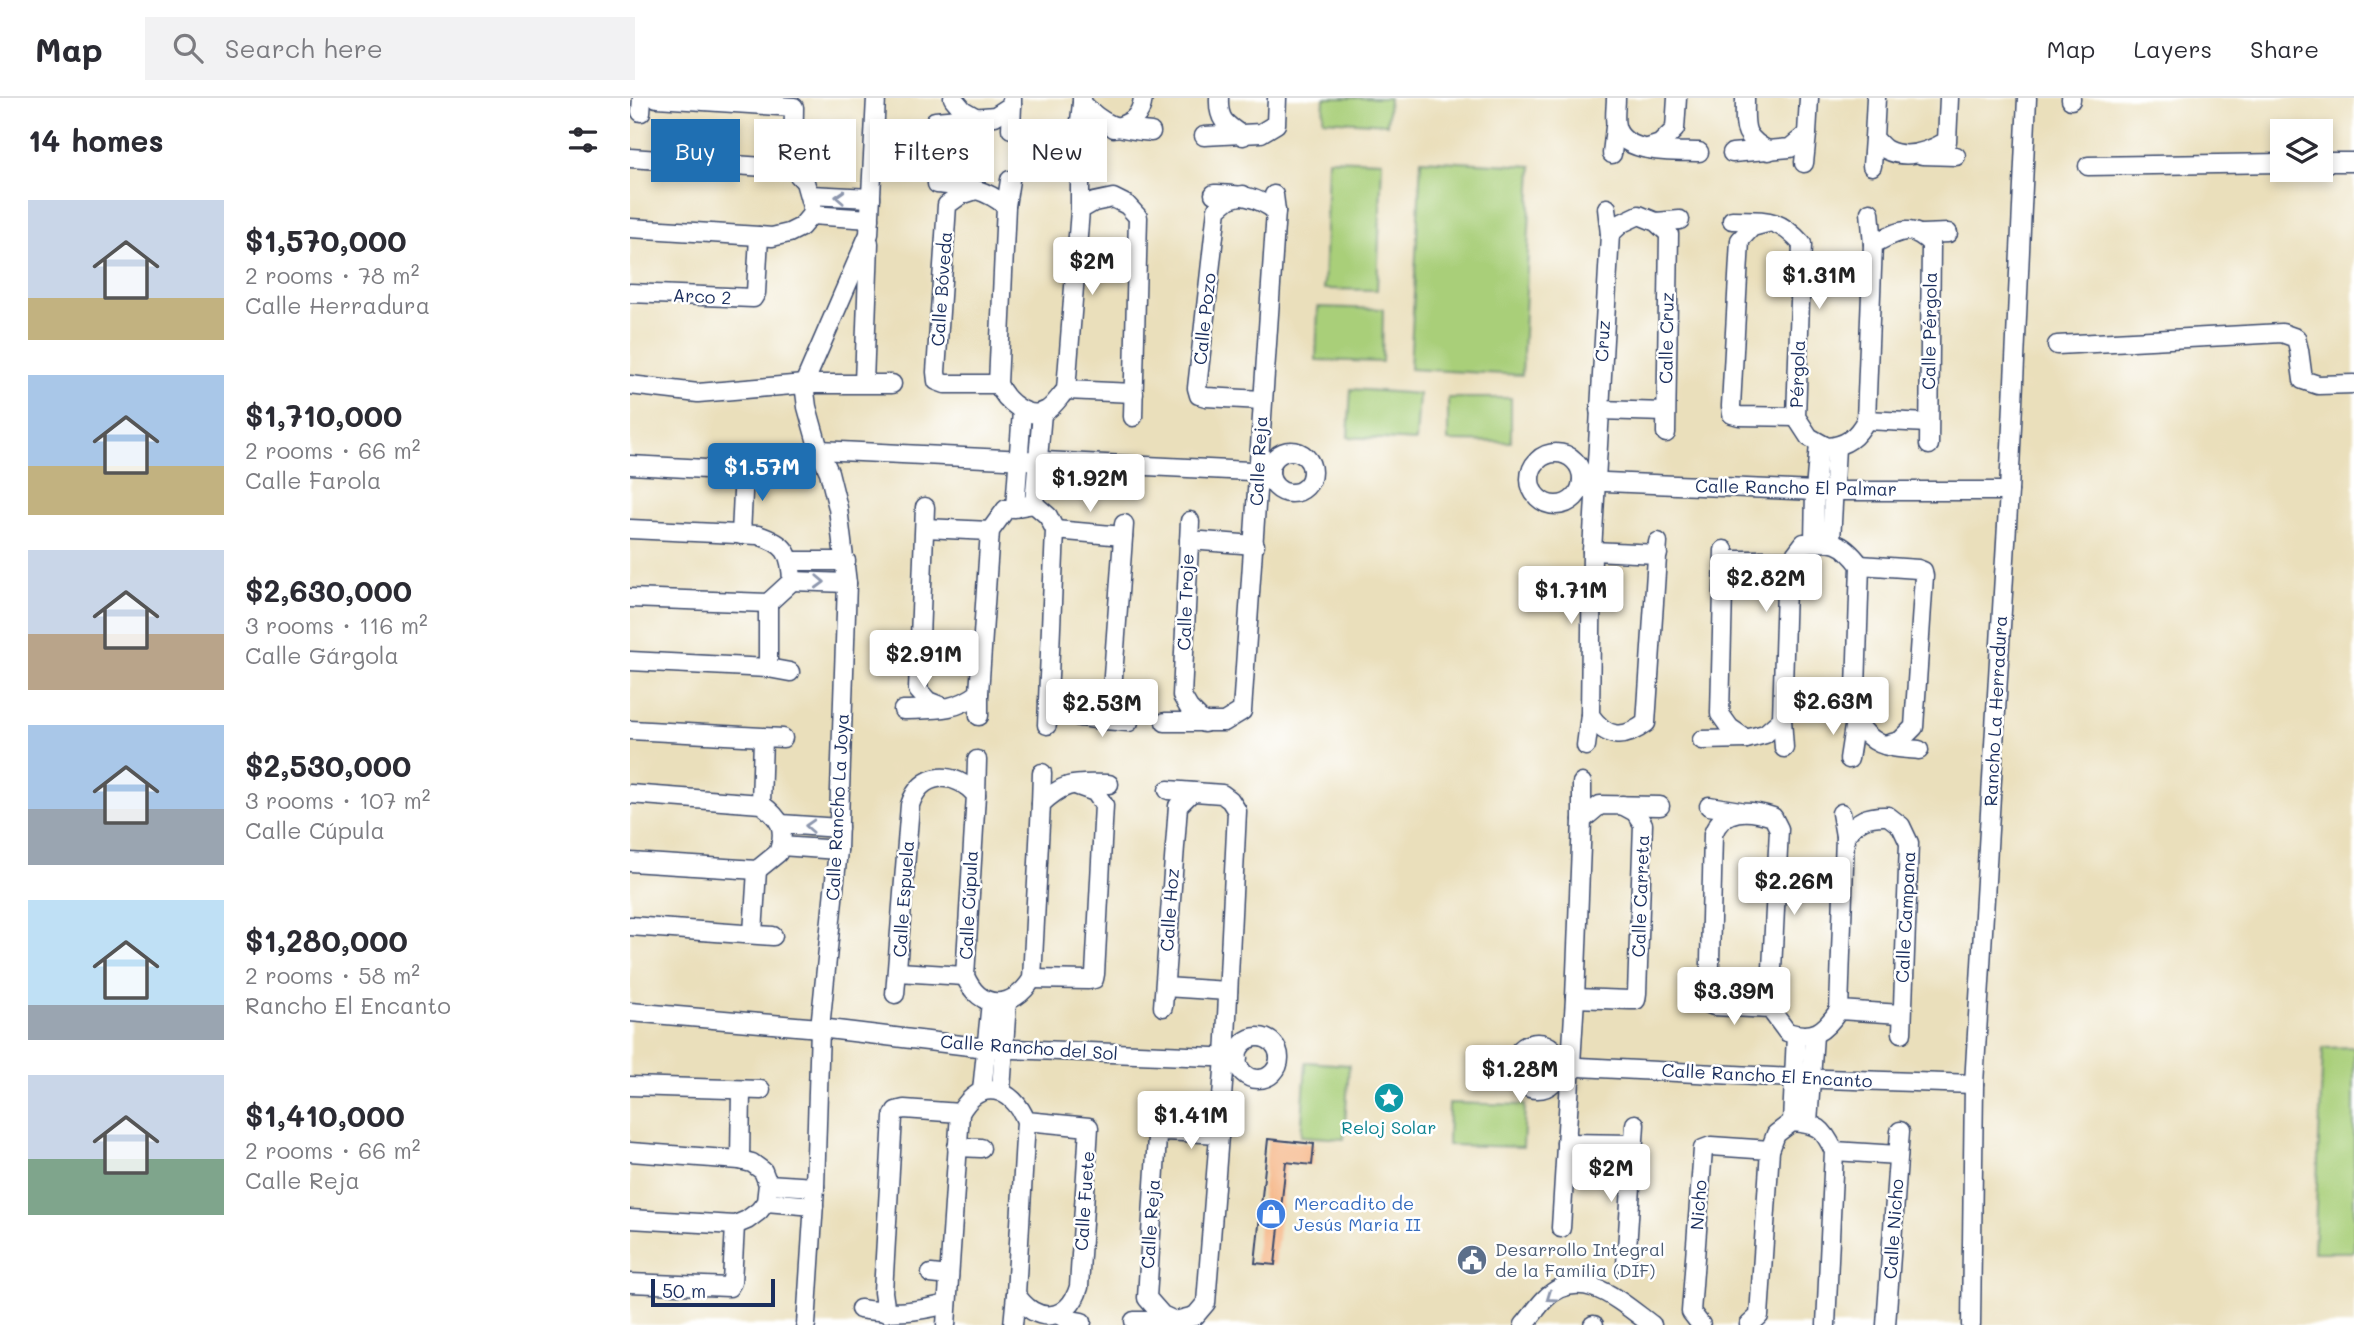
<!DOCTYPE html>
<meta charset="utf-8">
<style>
:root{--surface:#fff;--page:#f2f2f3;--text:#2b2b33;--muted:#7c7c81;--line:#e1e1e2;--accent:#1f6fb2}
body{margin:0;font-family:Mali,sans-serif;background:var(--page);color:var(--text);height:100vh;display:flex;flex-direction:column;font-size:26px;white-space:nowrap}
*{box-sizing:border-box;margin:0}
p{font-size:23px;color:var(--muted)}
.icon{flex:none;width:38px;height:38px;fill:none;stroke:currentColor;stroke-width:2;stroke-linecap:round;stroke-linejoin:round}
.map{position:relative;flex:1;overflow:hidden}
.side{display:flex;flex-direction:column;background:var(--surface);width:630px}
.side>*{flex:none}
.banner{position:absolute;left:21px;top:21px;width:665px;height:63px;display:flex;gap:14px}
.tools{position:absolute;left:1640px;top:21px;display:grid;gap:14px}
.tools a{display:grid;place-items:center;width:63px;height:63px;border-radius:0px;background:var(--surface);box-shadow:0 4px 10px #0003;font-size:35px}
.scale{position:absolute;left:21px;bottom:18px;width:124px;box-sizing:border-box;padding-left:7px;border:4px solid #1b2f5e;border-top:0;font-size:19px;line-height:24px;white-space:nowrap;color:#1b2f5e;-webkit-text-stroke:5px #fff;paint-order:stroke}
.price{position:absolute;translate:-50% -60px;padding:0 16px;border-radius:7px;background:#fff;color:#222;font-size:23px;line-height:46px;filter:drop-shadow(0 2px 4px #0008)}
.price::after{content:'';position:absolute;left:50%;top:42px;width:21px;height:16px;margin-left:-10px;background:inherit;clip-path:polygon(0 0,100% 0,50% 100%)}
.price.on{background:var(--accent);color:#fff}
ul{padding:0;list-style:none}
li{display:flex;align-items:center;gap:21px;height:175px;padding:0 28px}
li span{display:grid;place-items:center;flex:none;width:196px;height:140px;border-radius:0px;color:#555}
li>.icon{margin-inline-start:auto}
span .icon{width:84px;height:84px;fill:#fffc;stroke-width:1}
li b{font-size:30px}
h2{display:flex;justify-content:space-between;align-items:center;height:84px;padding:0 28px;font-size:30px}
.tag{padding:0 24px;border-radius:0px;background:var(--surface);box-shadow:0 4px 10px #0003;font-size:24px;line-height:63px}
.tag.on{background:var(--accent);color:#fff}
header{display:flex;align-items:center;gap:42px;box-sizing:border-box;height:98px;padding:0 35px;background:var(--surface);border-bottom:2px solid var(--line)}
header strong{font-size:33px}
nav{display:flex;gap:38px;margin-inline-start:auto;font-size:24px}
.search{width:490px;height:63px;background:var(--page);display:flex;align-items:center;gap:18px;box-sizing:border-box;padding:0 24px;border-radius:0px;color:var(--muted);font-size:26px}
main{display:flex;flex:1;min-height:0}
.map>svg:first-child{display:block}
.green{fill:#a9cf79;stroke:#627f6c;stroke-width:2}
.building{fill:#f5b382}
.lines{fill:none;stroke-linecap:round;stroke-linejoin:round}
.street-casing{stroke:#3a496c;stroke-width:21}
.street{stroke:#fff;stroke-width:18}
.oneway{stroke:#8d97ae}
.labels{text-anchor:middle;stroke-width:5;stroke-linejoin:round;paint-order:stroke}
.street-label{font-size:18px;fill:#1b2f5e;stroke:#fff}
.culture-label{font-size:18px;fill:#0d838f;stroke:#fff}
.shop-label{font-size:18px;fill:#366cbe;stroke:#fff;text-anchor:start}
.service-label{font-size:18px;fill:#4e5e75;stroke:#fff;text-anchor:start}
</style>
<header>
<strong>Map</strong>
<div class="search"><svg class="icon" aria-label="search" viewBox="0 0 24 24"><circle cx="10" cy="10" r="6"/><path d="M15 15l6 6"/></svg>Search here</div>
<nav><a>Map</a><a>Layers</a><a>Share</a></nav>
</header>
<main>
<section class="side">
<h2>14 homes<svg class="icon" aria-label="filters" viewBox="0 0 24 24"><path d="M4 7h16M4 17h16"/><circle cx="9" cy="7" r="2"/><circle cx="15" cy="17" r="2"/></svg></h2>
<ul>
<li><span style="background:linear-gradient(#c9d6e8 70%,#c2b280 0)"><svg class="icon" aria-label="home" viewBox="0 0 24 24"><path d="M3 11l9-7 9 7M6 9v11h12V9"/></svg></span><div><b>$1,570,000</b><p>2 rooms · 78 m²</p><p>Calle Herradura</p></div></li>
<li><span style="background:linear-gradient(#a9c7e8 65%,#c2b280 0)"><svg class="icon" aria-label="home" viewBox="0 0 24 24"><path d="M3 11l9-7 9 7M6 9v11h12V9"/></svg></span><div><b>$1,710,000</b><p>2 rooms · 66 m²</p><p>Calle Farola</p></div></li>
<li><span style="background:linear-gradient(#c9d6e8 60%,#b9a48a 0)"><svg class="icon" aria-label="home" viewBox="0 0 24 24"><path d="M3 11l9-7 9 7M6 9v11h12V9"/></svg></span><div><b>$2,630,000</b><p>3 rooms · 116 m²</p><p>Calle Gárgola</p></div></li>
<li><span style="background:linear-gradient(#a9c7e8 60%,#9aa5b1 0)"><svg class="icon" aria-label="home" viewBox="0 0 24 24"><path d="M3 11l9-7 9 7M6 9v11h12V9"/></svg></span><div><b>$2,530,000</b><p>3 rooms · 107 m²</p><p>Calle Cúpula</p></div></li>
<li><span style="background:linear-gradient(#bfe0f5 75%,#9aa5b1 0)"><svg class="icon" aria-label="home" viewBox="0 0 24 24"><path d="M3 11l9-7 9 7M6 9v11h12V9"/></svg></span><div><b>$1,280,000</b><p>2 rooms · 58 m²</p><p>Rancho El Encanto</p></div></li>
<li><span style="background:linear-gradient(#c9d6e8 60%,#7fa58c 0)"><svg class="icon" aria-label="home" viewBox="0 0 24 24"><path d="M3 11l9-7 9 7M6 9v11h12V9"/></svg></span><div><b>$1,410,000</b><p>2 rooms · 66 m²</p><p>Calle Reja</p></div></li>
</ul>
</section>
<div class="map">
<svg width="1724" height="1227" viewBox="0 0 1724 1227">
<rect width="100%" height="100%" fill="#fff"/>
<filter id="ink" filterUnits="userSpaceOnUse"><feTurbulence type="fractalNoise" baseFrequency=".0143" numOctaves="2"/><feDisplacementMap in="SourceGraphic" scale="14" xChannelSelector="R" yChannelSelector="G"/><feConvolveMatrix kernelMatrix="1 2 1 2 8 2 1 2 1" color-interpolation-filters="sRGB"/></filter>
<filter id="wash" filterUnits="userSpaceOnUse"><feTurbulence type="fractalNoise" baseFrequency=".00686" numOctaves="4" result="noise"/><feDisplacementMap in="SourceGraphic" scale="28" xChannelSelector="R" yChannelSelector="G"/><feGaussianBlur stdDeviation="1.57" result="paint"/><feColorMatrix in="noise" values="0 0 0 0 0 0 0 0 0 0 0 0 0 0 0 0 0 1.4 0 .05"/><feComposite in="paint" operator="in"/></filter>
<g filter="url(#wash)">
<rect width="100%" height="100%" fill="#eadfbb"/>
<g class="green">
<polygon points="694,0 759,0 757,26 693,22"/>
<polygon points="698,61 752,63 747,192 694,191"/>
<polygon points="791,62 902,68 892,277 780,271"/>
<polygon points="688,209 753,211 752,264 686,262"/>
<polygon points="721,291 789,296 786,343 718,339"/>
<polygon points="818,300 881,300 881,344 818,343"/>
<polygon points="1724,949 1724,1154 1684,1154 1693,950"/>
<polygon points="676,964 719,967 714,1041 671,1038"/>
<polygon points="819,1005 895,1007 893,1049 818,1047"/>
</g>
<g id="blocks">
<polygon class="building" points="638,1041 684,1046 682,1067 656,1064 645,1167 625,1165"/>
</g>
</g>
<g filter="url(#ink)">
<use href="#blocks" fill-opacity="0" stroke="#3a496c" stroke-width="2"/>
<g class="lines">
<g class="street-casing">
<g id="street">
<polyline points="27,0 164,9 163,71"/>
<polyline points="323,0 333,12 347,20"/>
<path d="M452,0V5C476,30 487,30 521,34"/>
<path d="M589,0C588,22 595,26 613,38"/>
<path d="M986,0C986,8 984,20 986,28C992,57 1046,53 1069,54"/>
<path d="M1115,0C1115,29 1111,38 1139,53"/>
<path d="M1246,0L1244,40C1248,44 1253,50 1257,52C1277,62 1300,53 1317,43L1319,0"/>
<polyline points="1441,2 1441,0"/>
<polyline points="11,14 12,0"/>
<polyline points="305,23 365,18 382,7 382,0"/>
<path d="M484,30C501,25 511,19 513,0"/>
<polyline points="381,31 382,7"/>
<polyline points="574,38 631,35 646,26 647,0"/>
<polyline points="448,41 452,5"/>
<polyline points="1018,50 1030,46 1045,31 1047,0"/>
<polyline points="1102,55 1160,50 1177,36 1179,0"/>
<polyline points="982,56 985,29"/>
<polyline points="1292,57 1326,58"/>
<polyline points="0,60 163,71 175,84 182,109 181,117 171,129 159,135 142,139 129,138 0,130"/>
<polyline points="1690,64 1724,64"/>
<polyline points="1174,65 1177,36"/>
<polyline points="1242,68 1244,40"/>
<polyline points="1458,68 1652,65"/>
<polyline points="450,85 450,112"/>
<path d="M307,86C335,89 353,89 376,108L368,286C375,302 398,324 417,312C424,308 430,298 436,292L450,112L464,104L483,100L497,107L508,119L503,319"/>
<polyline points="346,92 331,97 317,107 306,274 307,283 315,286 368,286"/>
<path d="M584,96C610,97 624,97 646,113"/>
<polyline points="180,97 241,100"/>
<polyline points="613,97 599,101 587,111 567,290 569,297 576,299 632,302"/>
<polyline points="376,108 380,82"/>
<polyline points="977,110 980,136"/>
<polyline points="1240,114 1243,146"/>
<polyline points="181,117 240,121"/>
<path d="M1102,122C1136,123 1148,119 1172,146L1166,319L1179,339L1197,349C1216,348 1227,339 1236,322L1243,146C1267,134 1281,124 1301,146L1299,347"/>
<polyline points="1026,124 1050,122"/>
<polyline points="1137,125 1122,129 1110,142 1101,308 1102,316 1109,318 1166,319"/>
<polyline points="1292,136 1318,135"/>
<polyline points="0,195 123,200 126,195 129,138"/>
<polyline points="1427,247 1652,235 1666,240 1669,252 1673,282 1688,287 1724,286"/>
<polyline points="234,285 239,145"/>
<polyline points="0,287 68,295 174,286 262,286"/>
<polyline points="436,292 504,295"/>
<polyline points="969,312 1035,314"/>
<polyline points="1236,322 1298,325"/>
<polyline points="189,352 640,374"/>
<circle cx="661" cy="374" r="21"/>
<circle cx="926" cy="381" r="26"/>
<polyline points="0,367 114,373 111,437"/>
<polyline points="952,383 1185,393 1379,393"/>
<polyline points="404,406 412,315"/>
<polyline points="295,409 288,592 298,603 313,609"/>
<polyline points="385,410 392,313"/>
<polyline points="560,423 552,598 559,610 574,625"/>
<polyline points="295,430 360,433"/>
<path d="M0,431L128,437C155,446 161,454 162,483L138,505L0,500"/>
<polyline points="425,432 493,438"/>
<polyline points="559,442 625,447"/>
<polyline points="1201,443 1206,349"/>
<path d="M1028,444L1016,625C993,642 977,641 960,617L962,453L980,136L992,125L1009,117L1026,124L1039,136L1036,335"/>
<polyline points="1184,444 1185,393 1189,346"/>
<polyline points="1094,452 1090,616 1100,630 1116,641"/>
<polyline points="962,453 1028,456"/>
<polyline points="1094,462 1161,462"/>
<polyline points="162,463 216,463"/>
<polyline points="1230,467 1288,471 1293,473 1294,478 1284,629 1270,643 1255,647"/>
<polyline points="162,483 217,485"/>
<polyline points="0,563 138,570 160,574"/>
<polyline points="138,570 138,505"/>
<polyline points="349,595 349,618"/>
<path d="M418,603C444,623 468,621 499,624"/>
<path d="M273,612C303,611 324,614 349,595L360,433L376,411L404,406L418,418L425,432L417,627"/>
<polyline points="449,619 467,615 481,606 494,426"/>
<polyline points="1152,621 1154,650"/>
<polyline points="535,624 594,624 612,613 646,113 644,97"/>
<polyline points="0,632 153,640"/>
<path d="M1072,642L1116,641L1135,636L1152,621L1156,490L1161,462L1174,445C1203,443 1211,442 1230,467L1225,622C1244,650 1257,649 1289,652"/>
<polyline points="956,648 960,617"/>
<polyline points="1219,661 1225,622"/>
<path d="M0,696L131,706C150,720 157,730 148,755L127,772L0,764"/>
<polyline points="346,697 347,662"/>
<polyline points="131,706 133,640"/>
<polyline points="411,706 412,675"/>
<polyline points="1079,708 1110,713"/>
<polyline points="1211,715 1215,738"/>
<polyline points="952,722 952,685"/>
<polyline points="151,726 209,730"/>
<polyline points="151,748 208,752"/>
<polyline points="0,828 143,838"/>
<polyline points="123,835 127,772"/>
<polyline points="268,874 335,878"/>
<polyline points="402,881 458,882 464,881 465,876 474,707 465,694 448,688"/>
<polyline points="535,889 598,893"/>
<path d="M265,896L280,707C291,673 324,672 346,697L335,878C350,913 383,912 402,881L411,706C436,682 446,686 479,686"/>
<polyline points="945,900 1000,902 1006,902 1007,895 1013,726 1005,714 992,707"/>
<polyline points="533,909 548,708 562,694"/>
<path d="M1140,911L1084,908L1079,906L1083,736C1093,709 1119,711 1143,719L1149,731L1140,911L1157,934C1184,942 1194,934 1209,912L1215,738C1228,722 1237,717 1258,718L1271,728L1279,745L1272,935"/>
<polyline points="1209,912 1271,916"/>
<polyline points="0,914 190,930 356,950 608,960"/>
<circle cx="628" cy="960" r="21"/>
<circle cx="907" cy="968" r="23"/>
<polyline points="930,968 1165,980 1344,986"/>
<polyline points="0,988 131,992"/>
<polyline points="352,993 361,904"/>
<polyline points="371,993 377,904"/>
<polyline points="1162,1024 1166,937"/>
<polyline points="1178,1025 1184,937"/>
<polyline points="936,1045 1003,1046"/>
<polyline points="327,1049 351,1050"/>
<polyline points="1204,1053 1268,1057"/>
<polyline points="0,1054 110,1062 122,1065 133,1073 138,1086 136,1104 129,1113 117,1122 105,1127 0,1121"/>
<polyline points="110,1062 111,992"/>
<polyline points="138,1086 185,1089"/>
<polyline points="136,1104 184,1108"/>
<polyline points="931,1130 945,900 952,722 970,707 1030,708"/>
<polyline points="996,1167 1005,1026"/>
<polyline points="301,1176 319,1178"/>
<polyline points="0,1185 99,1189 102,1184 105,1127"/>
<path d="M230,1211C264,1216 285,1214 317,1206"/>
<polyline points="256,1215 253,1194 263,1019 266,1013 274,1011 330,1015"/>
<polyline points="428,1216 436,1221 452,1224"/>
<polyline points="504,1223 545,1223 565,1218 576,1205 595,960 607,713 600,702 592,696 538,692"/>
<polyline points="545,1223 532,1217 517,1200 527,1039 529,1034 536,1033 590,1036"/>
<polyline points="176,1227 185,1089 190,930 208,752 217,485 208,410 199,374 189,352 177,309 174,286 239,136 246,0"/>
<path d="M316,1227L330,1015C350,979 383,989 396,1023L386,1196C405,1227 439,1224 449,1189L459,1029L396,1023"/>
<polyline points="383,1227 386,1196"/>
<path d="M894,1227C901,1219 907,1209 915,1201C951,1165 992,1205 1022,1227"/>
<polyline points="963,1227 964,1227"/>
<polyline points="1071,1227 1061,1214 1073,1051 1081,1048 1140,1052"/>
<path d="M1119,1227L1129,1218L1140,1052L1146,1036L1162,1024C1188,1026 1193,1030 1204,1053L1196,1227"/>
<polyline points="1256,1227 1270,1033"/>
<polyline points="1341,1227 1344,986 1379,393 1397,0"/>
</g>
</g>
<use href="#street" class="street"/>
</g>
<defs><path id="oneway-chevron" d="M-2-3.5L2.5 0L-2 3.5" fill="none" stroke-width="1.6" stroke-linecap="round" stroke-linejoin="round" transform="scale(1.75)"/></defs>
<g class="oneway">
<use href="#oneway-chevron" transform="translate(210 99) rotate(-177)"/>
<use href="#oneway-chevron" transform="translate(190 484) rotate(2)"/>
<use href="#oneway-chevron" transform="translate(180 728) rotate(-177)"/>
<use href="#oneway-chevron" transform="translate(921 1199) rotate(145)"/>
</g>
</g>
<defs>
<g id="sight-disc" transform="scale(1.575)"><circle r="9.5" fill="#0f9aa8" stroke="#fff"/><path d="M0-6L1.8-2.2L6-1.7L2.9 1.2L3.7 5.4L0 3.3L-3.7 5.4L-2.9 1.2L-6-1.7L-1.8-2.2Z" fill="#fff"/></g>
<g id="shop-disc" transform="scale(1.575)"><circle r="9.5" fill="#3f7fe0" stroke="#fff"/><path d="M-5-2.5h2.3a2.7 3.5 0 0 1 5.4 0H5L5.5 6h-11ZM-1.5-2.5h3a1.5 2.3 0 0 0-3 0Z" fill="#fff"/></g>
<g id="civic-disc" transform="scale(1.575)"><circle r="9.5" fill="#5c6f8a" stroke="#fff"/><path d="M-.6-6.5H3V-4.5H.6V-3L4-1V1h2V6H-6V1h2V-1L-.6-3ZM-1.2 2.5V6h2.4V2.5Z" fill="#fff"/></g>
</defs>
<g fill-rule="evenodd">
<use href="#sight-disc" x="759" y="1000"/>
<use href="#shop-disc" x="641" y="1116"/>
<use href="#civic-disc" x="842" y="1162"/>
</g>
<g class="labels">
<g class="street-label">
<text transform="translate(312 191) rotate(-86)" y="6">Calle Bóveda</text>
<text transform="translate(72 199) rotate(3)" y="6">Arco 2</text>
<text transform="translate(575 221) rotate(-84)" y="6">Calle Pozo</text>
<text transform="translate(1300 233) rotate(-89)" y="6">Calle Pérgola</text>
<text transform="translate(1037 240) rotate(-89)" y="6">Calle Cruz</text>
<text transform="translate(973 243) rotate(-87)" y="6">Cruz</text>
<text transform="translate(1168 276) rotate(-88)" y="6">Pérgola</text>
<text transform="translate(629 363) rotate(-87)" y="6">Calle Reja</text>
<text transform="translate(1166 390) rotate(1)" y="6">Calle Rancho El Palmar</text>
<text transform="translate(556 504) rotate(-88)" y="6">Calle Troje</text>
<text transform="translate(1366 613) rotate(-87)" y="6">Rancho La Herradura</text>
<text transform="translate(208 709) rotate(-87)" y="6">Calle Rancho La Joya</text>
<text transform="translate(1011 798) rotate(-88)" y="6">Calle Carreta</text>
<text transform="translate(274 801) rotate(-86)" y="6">Calle Espuela</text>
<text transform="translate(339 807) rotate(-87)" y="6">Calle Cúpula</text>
<text transform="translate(540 812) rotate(-86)" y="6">Calle Hoz</text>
<text transform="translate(1276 819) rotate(-87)" y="6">Calle Campana</text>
<text transform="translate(399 950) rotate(4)" y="6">Calle Rancho del Sol</text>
<text transform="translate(1137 978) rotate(3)" y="6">Calle Rancho El Encanto</text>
<text transform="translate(455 1103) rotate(-86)" y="6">Calle Fuete</text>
<text transform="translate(1069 1107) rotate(-86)" y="6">Nicho</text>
<text transform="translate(521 1126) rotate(-86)" y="6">Calle Reja</text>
<text transform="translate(1264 1131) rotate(-86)" y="6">Calle Nicho</text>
</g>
<g class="culture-label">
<text x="759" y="1036">Reloj Solar</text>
</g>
<g class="shop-label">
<text x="664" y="1112">Mercadito de<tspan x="664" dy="21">Jesús Maria II</tspan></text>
</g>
<g class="service-label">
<text x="865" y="1158">Desarrollo Integral<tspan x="865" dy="21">de la Familia (DIF)</tspan></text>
</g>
</g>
</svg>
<div class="tools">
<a><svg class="icon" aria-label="layers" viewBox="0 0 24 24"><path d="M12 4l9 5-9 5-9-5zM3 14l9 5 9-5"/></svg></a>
</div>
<div class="scale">50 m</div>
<b class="price" style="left:462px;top:199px">$2M</b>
<b class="price" style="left:1189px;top:213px">$1.31M</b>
<b class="price on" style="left:132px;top:405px">$1.57M</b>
<b class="price" style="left:460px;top:416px">$1.92M</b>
<b class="price" style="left:1136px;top:516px">$2.82M</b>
<b class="price" style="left:941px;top:528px">$1.71M</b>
<b class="price" style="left:294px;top:592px">$2.91M</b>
<b class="price" style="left:1203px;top:639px">$2.63M</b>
<b class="price" style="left:472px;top:641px">$2.53M</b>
<b class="price" style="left:1164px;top:819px">$2.26M</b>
<b class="price" style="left:1104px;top:929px">$3.39M</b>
<b class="price" style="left:890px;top:1007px">$1.28M</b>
<b class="price" style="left:561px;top:1053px">$1.41M</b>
<b class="price" style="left:981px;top:1106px">$2M</b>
<div class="banner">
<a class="tag on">Buy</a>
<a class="tag">Rent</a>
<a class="tag">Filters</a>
<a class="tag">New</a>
</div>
</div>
</main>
